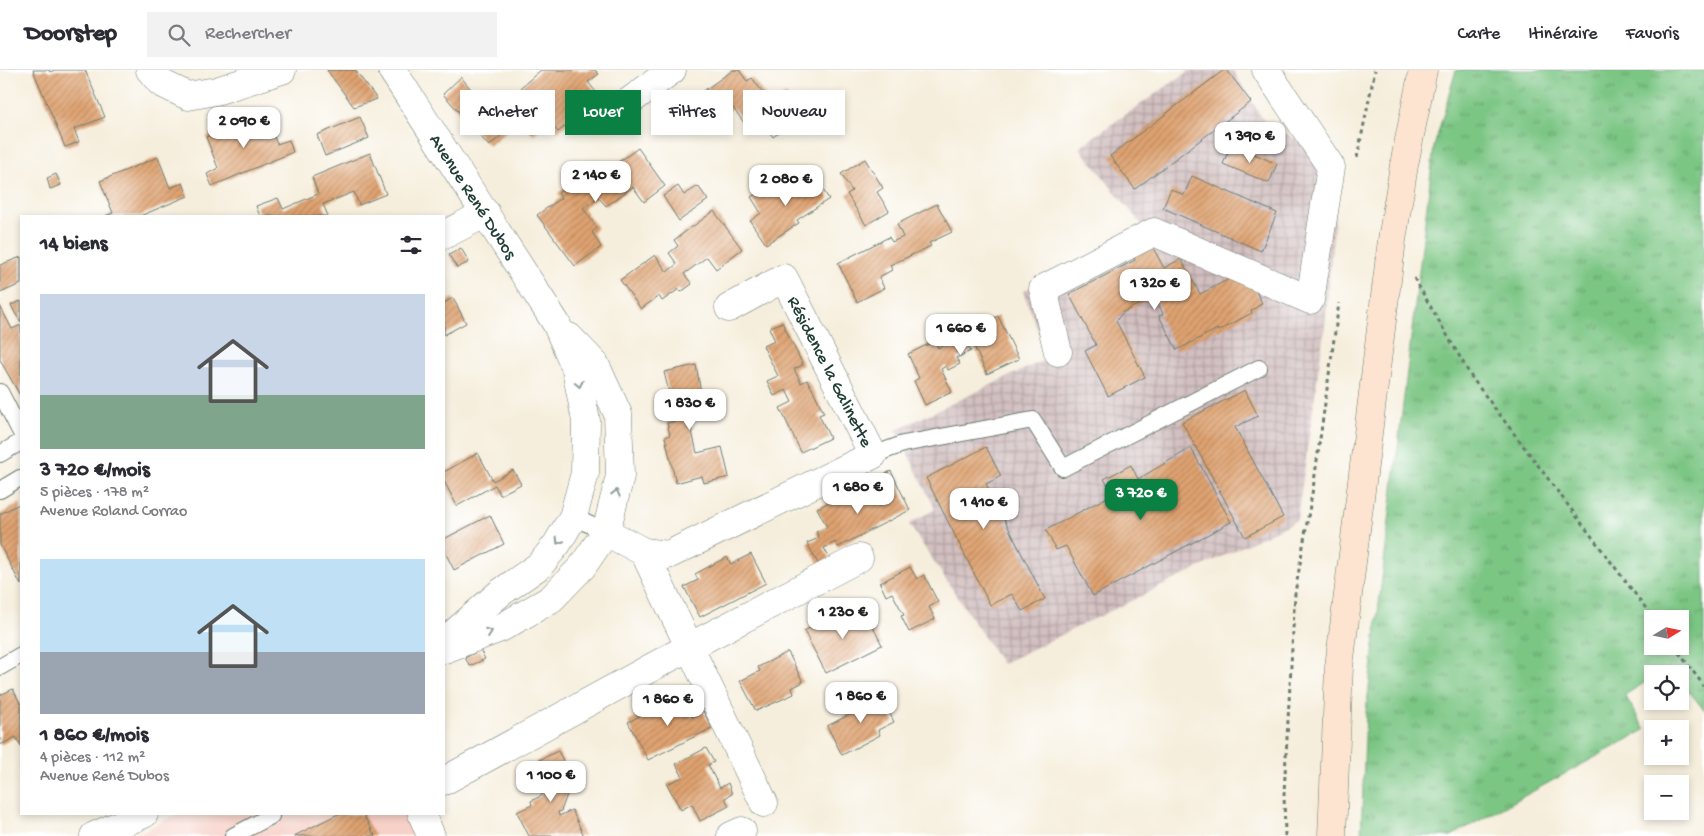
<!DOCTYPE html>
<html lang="fr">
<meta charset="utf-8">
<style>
:root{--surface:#fff;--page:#f2f2f3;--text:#2b2b33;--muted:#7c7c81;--line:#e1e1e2;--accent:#0b8043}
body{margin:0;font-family:"Gochi Hand",sans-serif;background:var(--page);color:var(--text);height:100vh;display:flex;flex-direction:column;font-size:19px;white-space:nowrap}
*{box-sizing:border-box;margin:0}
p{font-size:16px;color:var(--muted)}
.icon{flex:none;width:28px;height:28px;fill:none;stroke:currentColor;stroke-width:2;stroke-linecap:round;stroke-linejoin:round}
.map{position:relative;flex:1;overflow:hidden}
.drawer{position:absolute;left:20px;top:145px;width:425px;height:600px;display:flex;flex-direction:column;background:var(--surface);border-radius:0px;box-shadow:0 2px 8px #0003}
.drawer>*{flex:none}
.top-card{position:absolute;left:460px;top:20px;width:475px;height:45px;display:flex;gap:10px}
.needle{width:32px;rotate:80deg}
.fabs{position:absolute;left:1644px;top:540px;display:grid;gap:10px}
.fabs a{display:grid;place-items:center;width:45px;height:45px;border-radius:0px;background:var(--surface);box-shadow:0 2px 8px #0003;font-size:25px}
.price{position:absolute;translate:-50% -42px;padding:0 11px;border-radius:10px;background:#fff;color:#222;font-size:16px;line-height:32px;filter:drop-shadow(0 1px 2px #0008)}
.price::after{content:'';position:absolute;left:50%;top:30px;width:15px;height:11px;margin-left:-8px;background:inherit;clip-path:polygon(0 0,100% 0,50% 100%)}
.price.selected{background:var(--accent);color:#fff}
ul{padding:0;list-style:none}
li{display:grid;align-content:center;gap:10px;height:265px;padding:0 20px}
li span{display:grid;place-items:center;height:155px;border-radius:0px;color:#555}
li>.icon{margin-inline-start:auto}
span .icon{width:90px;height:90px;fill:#fffc;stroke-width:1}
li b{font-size:21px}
h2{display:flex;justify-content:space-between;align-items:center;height:60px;padding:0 20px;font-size:21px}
.tag{padding:0 18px;border-radius:0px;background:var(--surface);box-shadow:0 2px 8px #0003;font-size:18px;line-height:45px}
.tag.selected{background:var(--accent);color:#fff}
header{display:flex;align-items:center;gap:30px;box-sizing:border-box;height:70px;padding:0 25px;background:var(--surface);border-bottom:1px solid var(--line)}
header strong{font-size:24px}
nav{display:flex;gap:28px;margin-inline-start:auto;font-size:18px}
.search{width:350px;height:45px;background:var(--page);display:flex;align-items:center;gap:12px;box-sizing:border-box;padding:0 18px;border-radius:0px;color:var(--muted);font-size:19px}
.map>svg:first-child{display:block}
.built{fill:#f7d1c8}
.industrial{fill:url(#industrial-grid)}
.grass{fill:url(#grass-tufts);stroke:#4e825c;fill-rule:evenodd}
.building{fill:url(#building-hatch)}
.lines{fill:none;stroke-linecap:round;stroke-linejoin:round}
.lane-casing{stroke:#6a7b6f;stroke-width:18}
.street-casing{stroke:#6a7b6f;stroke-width:29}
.secondary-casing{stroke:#6a7b6f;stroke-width:29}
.path{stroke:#6a7b6f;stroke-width:3;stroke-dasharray:4 4;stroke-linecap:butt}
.lane{stroke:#fff;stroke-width:16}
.street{stroke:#fff;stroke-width:28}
.secondary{stroke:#fde4d1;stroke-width:28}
.oneway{stroke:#8f9e9a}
.labels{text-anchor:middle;stroke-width:4.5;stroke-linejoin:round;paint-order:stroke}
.street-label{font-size:18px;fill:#1f3d34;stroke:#fff}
</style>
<header>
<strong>Doorstep</strong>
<div class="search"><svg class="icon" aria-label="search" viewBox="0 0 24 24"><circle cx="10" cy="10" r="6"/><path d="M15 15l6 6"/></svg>Rechercher</div>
<nav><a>Carte</a><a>Itinéraire</a><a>Favoris</a></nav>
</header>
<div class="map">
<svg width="1704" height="766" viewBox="0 0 1704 766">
<defs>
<pattern id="industrial-grid" width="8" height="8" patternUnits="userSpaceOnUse" patternTransform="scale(1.25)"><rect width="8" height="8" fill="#d2bfc0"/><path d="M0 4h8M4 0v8" fill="none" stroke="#aa9c9d"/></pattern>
<pattern id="grass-tufts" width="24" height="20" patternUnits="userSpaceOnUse" patternTransform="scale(1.25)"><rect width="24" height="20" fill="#7cc684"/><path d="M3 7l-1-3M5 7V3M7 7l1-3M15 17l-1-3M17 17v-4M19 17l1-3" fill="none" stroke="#65a26d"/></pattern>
<pattern id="building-hatch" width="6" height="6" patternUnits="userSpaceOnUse" patternTransform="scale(1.25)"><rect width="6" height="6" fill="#e0a371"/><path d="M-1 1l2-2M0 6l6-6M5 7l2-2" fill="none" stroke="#b5865e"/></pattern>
</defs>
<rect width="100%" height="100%" fill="#fff"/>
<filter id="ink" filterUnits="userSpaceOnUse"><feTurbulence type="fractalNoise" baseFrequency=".02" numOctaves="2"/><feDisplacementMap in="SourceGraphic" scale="10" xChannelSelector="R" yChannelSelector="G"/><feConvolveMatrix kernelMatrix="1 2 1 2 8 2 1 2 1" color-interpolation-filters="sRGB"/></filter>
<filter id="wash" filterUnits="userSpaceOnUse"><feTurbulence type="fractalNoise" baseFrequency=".0096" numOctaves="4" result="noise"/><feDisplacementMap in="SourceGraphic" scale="20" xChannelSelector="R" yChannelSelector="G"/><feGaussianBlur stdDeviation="1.12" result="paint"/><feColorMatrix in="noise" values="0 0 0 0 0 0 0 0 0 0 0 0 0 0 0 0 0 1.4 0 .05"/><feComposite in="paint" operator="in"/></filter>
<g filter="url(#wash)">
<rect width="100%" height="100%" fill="#f6eedc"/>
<polygon class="built" points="177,744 409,744 418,766 140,766 139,763"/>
<polygon class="industrial" points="1190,0 1233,0 1265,53 1340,91 1325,255 1297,450 1002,594 909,454 935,439 896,360 1048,288 1023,221 1145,159 1079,77"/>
<path class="grass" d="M1456,0H1704V640L1680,610V604H1675L1670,598L1660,604H1652V608L1625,625L1645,660L1451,766H1361L1366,642L1434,77ZM1652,549H1680V576H1652Z"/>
<g id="blocks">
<g class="building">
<polygon points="33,0 49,0 50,2 55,0 85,0 105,47 74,59 79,72 65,77"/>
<polygon points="327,0 355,0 377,29 354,37"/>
<polygon points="541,0 595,0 599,4 588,12 596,22 575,40 579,45 558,62 549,52 533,65 520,49 537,36 521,17"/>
<polygon points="733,0 739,0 747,11 752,8 771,33 786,24 802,46 773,67 763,53 751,62 733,38 720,47 702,22"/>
<polygon points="1224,0 1227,0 1251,32 1135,119 1110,86"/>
<polygon points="461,7 491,44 501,37 515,54 489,76 443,24"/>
<polygon points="264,43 277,74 289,70 293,82 212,116 207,104 218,98 206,67"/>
<polygon points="360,47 369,68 325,86 317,65"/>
<polygon points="1231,74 1277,94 1269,113 1223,94"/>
<polygon points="638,78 665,116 644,132 633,117 606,136 598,127 583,138 597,158 592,162 601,177 575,196 537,145 561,128 558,123 584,104 590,113"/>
<polygon points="370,83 386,124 359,135 354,122 323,134 328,146 260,146 256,136 278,128 283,139 318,124 312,107"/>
<polygon points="158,87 170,118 183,113 188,126 140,146 105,146 113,143 100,111"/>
<polygon points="865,89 883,118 877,122 889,141 866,155 847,124 852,121 841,104"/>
<polygon points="812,103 829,129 797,150 799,153 766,174 750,151 761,143 751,127 773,113 780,124"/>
<polygon points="56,104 61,115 50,119 47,108"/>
<polygon points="1192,106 1277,143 1261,181 1163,138 1171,119 1184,125"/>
<polygon points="678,116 684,125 698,116 708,130 679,151 663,126"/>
<polygon points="937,134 952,162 929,173 931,176 890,195 892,200 879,207 884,218 857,232 838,193 889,167 892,172 903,167 897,154"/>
<polygon points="714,141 742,179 716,199 707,187 684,204 692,214 681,222 679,219 662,231 659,226 641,239 620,210 655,185 667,202 677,194 669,183 678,176 674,170"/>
<polygon points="1152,176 1164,198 1181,189 1200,224 1233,207 1247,204 1262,233 1251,241 1252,243 1218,261 1217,259 1177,280 1159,246 1163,244 1155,226 1122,243 1116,251 1145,307 1108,326 1085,281 1096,275 1069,224 1135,190 1133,185"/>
<polygon points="461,178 469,192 457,198 449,185"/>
<polygon points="21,187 21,214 0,223 0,195"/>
<polygon points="453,228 466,253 444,265 444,233"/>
<polygon points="21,231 21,252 15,243 11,235"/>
<polygon points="0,236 12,259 21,255 21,327 0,290"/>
<polygon points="998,246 1019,289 987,304 973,274 968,276 971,281 956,288 960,294 948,300 946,296 941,299 952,322 925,335 914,311 919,308 908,284 935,271 938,278 949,273 943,260 957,253 962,263"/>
<polygon points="782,252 803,295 794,299 801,313 807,310 814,322 824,343 819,345 830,368 801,382 780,338 792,332 786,320 774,326 767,311 778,306 763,276 775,271 769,258"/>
<polygon points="696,295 705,344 689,348 697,383 722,377 729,407 704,413 702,406 676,413 665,367 670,365 667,353 676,351 664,302"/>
<polygon points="1245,320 1258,346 1235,357 1283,447 1245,467 1182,352"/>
<polygon points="986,377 1001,406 986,414 1045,529 1022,541 1012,524 990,535 926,408"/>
<polygon points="1191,378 1231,452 1093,526 1066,476 1056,480 1046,460 1113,424 1104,409 1131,395 1138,409"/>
<polygon points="478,383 493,411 513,400 521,414 500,425 495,415 457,436 444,411 444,402"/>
<polygon points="891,401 910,440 838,477 835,472 824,478 832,493 821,499 807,473 819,468 816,462 827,457 817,438 834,430 836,431 874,412 877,408"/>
<polygon points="21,433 21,515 0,475 0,444"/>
<polygon points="490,445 504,474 454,500 444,480 444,469"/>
<polygon points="751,484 766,513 700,547 684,517 698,510 695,504 727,487 731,494"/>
<polygon points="910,497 917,509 924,505 938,532 929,537 935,549 909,562 901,546 904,545 892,523 886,526 880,513"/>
<polygon points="864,539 882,575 826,603 804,561 826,549 831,556"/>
<polygon points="480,580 485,589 470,596 465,588"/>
<polygon points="788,582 803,612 792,618 794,624 756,641 740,611 760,601 758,597"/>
<polygon points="13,619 21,635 21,677 16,667 0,675 0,625"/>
<polygon points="879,621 894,652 878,660 880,665 842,685 827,656 855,642 852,637"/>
<polygon points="681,625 692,647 703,641 712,658 648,690 628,652"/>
<polygon points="706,678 714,692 708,695 720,718 728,713 732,724 725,728 729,736 700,751 692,734 681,740 667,714 683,707 676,694"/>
<polygon points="558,681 571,705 565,721 568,722 561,741 558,742 559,746 572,740 584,766 529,766 517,742 532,735 531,731 541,726 547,715 535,692"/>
<polygon points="338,744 363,744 375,766 294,766"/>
</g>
</g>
</g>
<g filter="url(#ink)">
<use href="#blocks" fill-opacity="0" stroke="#6a7b6f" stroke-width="1"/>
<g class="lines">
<g class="lane-casing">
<g id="lane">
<polyline points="0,322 21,363"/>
<polyline points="0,384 21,372"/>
<polyline points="873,385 903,374 1033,350 1063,398 1259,298"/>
<polyline points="0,420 20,408"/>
<polyline points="573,447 606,462"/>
<polyline points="0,597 21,585"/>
<polyline points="233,766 271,746 270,744"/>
</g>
</g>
<g class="street-casing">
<g id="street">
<polyline points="150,0 161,13 188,26 216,21 282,0"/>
<polyline points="392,0 556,253 576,299 586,351 585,403 573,447 557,474 540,495 500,523 444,572"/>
<polyline points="619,39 672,0"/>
<polyline points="444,165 486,143"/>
<polyline points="1058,282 1043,219 1154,162 1310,230 1331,97 1266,0"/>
<polyline points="606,462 644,482 764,733"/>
<polyline points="644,482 668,485 873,385 784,208 729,238"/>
<polyline points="445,579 501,558 551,529 582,497 606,462 620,406 618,344 595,294 569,267"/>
<polyline points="444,711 689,577 859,488"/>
<polyline points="422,744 431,766"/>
<polyline points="94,766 144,744"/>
<polyline points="731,766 742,761"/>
</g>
</g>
<g class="secondary-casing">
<polyline id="secondary" points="1332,766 1339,597 1392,170 1404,95 1423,0"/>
</g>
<g class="path">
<polyline points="1357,88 1375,0"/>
<polyline points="1414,208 1472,308 1654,549"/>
<polyline points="1674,576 1704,616"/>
<polyline points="1285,766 1284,723 1295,523 1314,412 1339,233"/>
</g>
<use href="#lane" class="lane"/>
<use href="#street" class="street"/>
<use href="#secondary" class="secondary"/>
</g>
<defs><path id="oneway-chevron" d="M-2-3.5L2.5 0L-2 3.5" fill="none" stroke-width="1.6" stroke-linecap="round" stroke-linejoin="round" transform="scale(1.25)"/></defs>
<g class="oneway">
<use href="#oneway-chevron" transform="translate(579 314) rotate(79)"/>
<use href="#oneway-chevron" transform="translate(616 423) rotate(-76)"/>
<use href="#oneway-chevron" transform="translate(559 471) rotate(122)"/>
<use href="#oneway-chevron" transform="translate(489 562) rotate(-20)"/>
</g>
</g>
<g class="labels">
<g class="street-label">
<text transform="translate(474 126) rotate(57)" y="6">Avenue René Dubos</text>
<text transform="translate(831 301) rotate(63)" y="6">Résidence la Galinette</text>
</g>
</g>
</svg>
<div class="fabs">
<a><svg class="needle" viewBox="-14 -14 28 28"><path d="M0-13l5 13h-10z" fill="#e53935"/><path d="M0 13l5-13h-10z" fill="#7c7c81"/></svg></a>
<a><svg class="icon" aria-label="locate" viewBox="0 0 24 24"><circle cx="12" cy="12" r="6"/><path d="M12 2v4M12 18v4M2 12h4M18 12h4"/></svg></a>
<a>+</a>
<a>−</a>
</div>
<b class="price" style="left:244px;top:79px">2 090 €</b>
<b class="price" style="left:1250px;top:94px">1 390 €</b>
<b class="price" style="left:596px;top:133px">2 140 €</b>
<b class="price" style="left:786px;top:137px">2 080 €</b>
<b class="price" style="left:1155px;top:241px">1 320 €</b>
<b class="price" style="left:961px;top:286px">1 660 €</b>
<b class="price" style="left:690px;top:361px">1 830 €</b>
<b class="price" style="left:858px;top:445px">1 680 €</b>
<b class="price selected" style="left:1141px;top:451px">3 720 €</b>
<b class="price" style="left:984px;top:460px">1 410 €</b>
<b class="price" style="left:843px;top:570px">1 230 €</b>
<b class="price" style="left:861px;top:654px">1 860 €</b>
<b class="price" style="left:668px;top:657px">1 860 €</b>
<b class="price" style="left:551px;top:733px">1 100 €</b>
<div class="top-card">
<a class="tag">Acheter</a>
<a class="tag selected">Louer</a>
<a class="tag">Filtres</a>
<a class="tag">Nouveau</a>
</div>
<section class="drawer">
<h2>14 biens<svg class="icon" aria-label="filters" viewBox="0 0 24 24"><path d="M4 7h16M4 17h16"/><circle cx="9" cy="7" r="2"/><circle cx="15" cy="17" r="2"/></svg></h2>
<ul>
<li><span style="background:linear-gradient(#c9d6e8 65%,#7fa58c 0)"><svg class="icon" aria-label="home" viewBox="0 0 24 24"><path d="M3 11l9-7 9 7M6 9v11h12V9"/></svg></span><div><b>3 720 €/mois</b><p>5 pièces · 178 m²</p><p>Avenue Roland Corrao</p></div></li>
<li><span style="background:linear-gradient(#bfe0f5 60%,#9aa5b1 0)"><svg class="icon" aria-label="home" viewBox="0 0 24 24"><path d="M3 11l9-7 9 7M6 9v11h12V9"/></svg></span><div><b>1 860 €/mois</b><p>4 pièces · 112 m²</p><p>Avenue René Dubos</p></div></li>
</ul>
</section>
</div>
